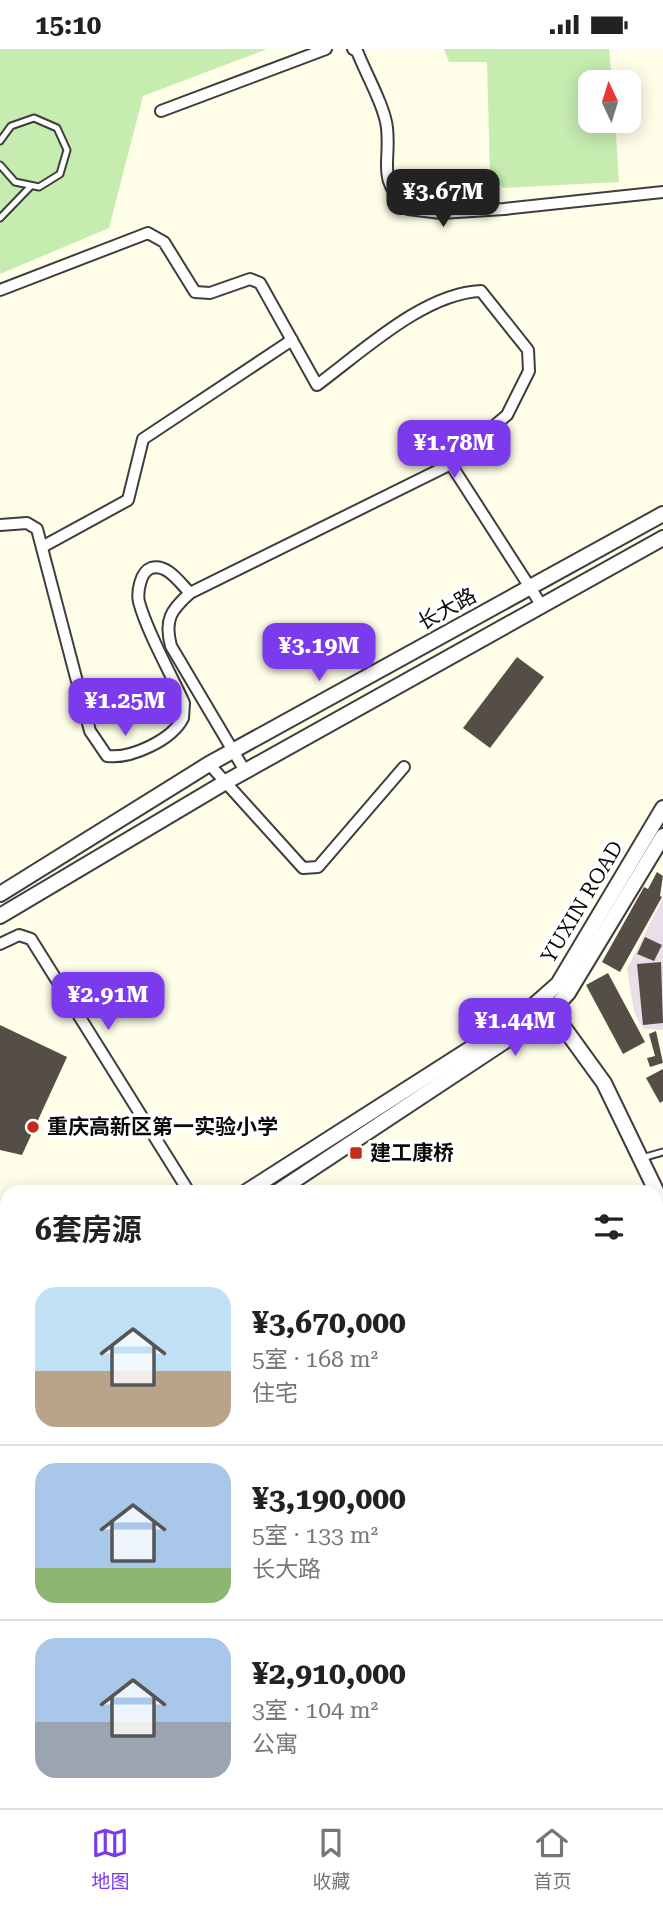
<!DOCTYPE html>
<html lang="zh">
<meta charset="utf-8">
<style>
:root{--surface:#fff;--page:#f2f2f2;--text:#222;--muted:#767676;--line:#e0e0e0;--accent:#7c3aed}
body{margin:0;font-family:"Roboto Serif","Noto Sans SC",serif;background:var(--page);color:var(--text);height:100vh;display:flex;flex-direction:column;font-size:26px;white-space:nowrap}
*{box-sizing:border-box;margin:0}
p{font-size:23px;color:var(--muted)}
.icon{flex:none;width:38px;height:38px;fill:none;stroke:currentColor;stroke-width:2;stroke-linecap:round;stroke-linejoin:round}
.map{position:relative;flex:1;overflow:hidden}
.sheet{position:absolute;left:0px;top:1136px;width:663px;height:625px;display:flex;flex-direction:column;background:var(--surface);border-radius:21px 21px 0 0;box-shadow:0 4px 18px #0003}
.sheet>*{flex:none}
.needle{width:46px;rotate:356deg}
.controls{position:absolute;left:578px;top:21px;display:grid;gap:14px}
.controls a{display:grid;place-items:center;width:63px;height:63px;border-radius:14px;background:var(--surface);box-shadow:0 4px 18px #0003;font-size:35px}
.price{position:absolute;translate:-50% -60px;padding:0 16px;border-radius:14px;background:var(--accent);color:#fff;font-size:23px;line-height:46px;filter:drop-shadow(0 2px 4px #0008)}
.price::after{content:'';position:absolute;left:50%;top:42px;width:21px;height:16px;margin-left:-10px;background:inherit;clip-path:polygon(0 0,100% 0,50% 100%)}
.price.on{background:#222;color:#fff}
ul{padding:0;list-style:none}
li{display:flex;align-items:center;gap:21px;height:175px;padding:0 35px}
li+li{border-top:2px solid var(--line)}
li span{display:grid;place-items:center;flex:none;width:196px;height:140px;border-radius:21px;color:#555}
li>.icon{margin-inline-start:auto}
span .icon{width:84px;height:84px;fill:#fffc;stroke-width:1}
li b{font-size:30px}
h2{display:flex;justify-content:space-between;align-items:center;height:84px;padding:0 35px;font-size:30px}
.status{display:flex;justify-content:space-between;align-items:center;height:49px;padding:0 35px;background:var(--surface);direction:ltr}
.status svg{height:19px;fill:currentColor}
.tabs{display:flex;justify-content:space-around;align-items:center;height:98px;border-top:2px solid var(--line);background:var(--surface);font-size:19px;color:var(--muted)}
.tabs a{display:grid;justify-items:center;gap:4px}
.tabs .on{color:var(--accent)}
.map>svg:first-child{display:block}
.industrial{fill:#ebdeeb}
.green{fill:#c6ecb0}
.building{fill:#544e47}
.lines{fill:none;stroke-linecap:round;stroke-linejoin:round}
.service-casing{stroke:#3e3e3e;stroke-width:9}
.minor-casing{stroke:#3e3e3e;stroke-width:14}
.tertiary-casing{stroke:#3e3e3e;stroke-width:18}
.service{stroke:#fff;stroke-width:5}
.minor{stroke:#fff;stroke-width:10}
.tertiary{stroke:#fff;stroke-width:14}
.poi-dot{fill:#c42b1a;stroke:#fff;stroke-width:2.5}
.labels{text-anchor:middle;stroke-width:7;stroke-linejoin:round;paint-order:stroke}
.street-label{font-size:21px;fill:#0b0b0b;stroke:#fff}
.poi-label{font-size:21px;font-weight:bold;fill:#0b0b0b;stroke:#fff;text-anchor:start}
</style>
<div class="status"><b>15:10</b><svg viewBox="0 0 49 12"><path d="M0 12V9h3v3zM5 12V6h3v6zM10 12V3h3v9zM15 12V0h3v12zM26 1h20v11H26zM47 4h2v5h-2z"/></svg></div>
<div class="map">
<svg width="663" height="1759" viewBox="0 0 663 1759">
<rect width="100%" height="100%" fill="#fffee9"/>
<polygon class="industrial" points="663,849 663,981 643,980 634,963 627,920"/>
<g class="green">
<polygon points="0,0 267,0 143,47 109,179 0,225"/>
<polygon points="444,0 609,0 612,33 590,33 590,72 615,72 619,133 503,139 490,126 487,13 449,13"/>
</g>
<g class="building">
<polygon points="517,608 544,628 490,699 463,679"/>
<polygon points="657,823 663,827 660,847 662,848 620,923 602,913 644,838 648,840"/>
<polygon points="645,888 662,896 654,912 637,905"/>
<polygon points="661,913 663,974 643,976 637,915"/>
<polygon points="608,924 645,993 623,1005 586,936"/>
<polygon points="0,976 67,1008 22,1106 0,1101"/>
<polygon points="656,982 663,1014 650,1018 647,1009 655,1007 649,985"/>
<polygon points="663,1020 663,1052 660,1054 646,1029"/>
</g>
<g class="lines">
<g class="service-casing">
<g id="service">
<polyline points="0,92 11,77 34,69 57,79 67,101 60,125 39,138 15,133 0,116"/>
<polyline points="0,169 30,138"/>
<polyline points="642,1109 663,1103"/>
</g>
</g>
<g class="minor-casing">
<g id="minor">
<path d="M353,0L357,2C365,23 385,58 387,79C391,116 376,128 408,160L441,164L504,160L663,143"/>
<polyline points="161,62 326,0"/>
<path d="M0,241L148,184L164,193L195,243L210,244L250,230L260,234L317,336C362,303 424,244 481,242L528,301L529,322L507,366L445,418L190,544C171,561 164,571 171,597L245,722"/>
<polyline points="450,414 542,557"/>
<path d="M0,476L27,474L37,480L90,682L107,707C131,710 172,691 183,669L184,654C171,625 147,583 139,553C137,544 140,523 151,519C167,514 180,534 190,544"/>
<polyline points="42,498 128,451 143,390 292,291"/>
<polyline points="209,715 303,819 318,818 404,718"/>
<polyline points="0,895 19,886 31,890 189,1143"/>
<polyline points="451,1754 452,1759"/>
</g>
</g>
<g class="tertiary-casing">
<g id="tertiary">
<polyline points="0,845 209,715 663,465"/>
<polyline points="0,867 224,734 663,489"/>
<polyline points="546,954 604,1034 663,1156"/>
<polyline points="246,1143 523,966 558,935 663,759"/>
<polyline points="277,1143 552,961 568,944 663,787"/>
<polyline points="0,1301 7,1297"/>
<polyline points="0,1323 7,1319"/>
</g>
</g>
<use href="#service" class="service"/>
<use href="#minor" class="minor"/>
<use href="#tertiary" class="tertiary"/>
</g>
<g class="poi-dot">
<circle cx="33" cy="1078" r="7"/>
<rect x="349" y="1097" width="14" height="14" rx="3.5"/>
</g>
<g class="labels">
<g class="street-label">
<text transform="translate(447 560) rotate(-29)" y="7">长大路</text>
<text transform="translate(582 853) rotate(-59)" y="7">YUXIN ROAD</text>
</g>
<g class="poi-label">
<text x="47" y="1085">重庆高新区第一实验小学</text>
<text x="370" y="1111">建工康桥</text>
</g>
</g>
</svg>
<div class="controls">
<a><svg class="needle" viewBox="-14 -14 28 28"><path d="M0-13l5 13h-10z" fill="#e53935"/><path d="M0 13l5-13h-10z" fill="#767676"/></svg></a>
</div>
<b class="price on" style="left:443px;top:180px">¥3.67M</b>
<b class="price" style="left:454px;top:431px">¥1.78M</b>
<b class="price" style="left:319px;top:634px">¥3.19M</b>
<b class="price" style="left:125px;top:689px">¥1.25M</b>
<b class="price" style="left:108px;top:983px">¥2.91M</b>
<b class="price" style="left:515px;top:1009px">¥1.44M</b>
<section class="sheet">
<h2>6套房源<svg class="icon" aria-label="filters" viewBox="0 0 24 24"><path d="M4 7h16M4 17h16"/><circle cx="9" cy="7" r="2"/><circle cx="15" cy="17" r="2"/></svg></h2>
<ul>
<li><span style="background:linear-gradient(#bfe0f5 60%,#b9a48a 0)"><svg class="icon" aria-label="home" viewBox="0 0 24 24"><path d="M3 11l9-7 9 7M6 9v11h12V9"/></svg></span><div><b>¥3,670,000</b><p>5室 · 168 m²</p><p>住宅</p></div></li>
<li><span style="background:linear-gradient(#a9c7e8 75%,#8fb573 0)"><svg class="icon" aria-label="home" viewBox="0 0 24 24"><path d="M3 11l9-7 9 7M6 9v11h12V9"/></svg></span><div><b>¥3,190,000</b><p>5室 · 133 m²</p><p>长大路</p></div></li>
<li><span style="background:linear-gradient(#a9c7e8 60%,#9aa5b1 0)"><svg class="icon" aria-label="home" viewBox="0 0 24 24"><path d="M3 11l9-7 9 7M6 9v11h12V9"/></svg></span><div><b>¥2,910,000</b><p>3室 · 104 m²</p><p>公寓</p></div></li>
</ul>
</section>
</div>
<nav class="tabs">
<a class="on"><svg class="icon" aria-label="map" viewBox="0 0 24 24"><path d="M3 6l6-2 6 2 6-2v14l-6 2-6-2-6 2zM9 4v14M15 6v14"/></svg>地图</a>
<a><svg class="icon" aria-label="saved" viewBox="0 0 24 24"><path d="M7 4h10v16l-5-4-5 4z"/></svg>收藏</a>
<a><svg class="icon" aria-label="home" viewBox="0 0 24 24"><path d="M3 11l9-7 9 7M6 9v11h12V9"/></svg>首页</a>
</nav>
